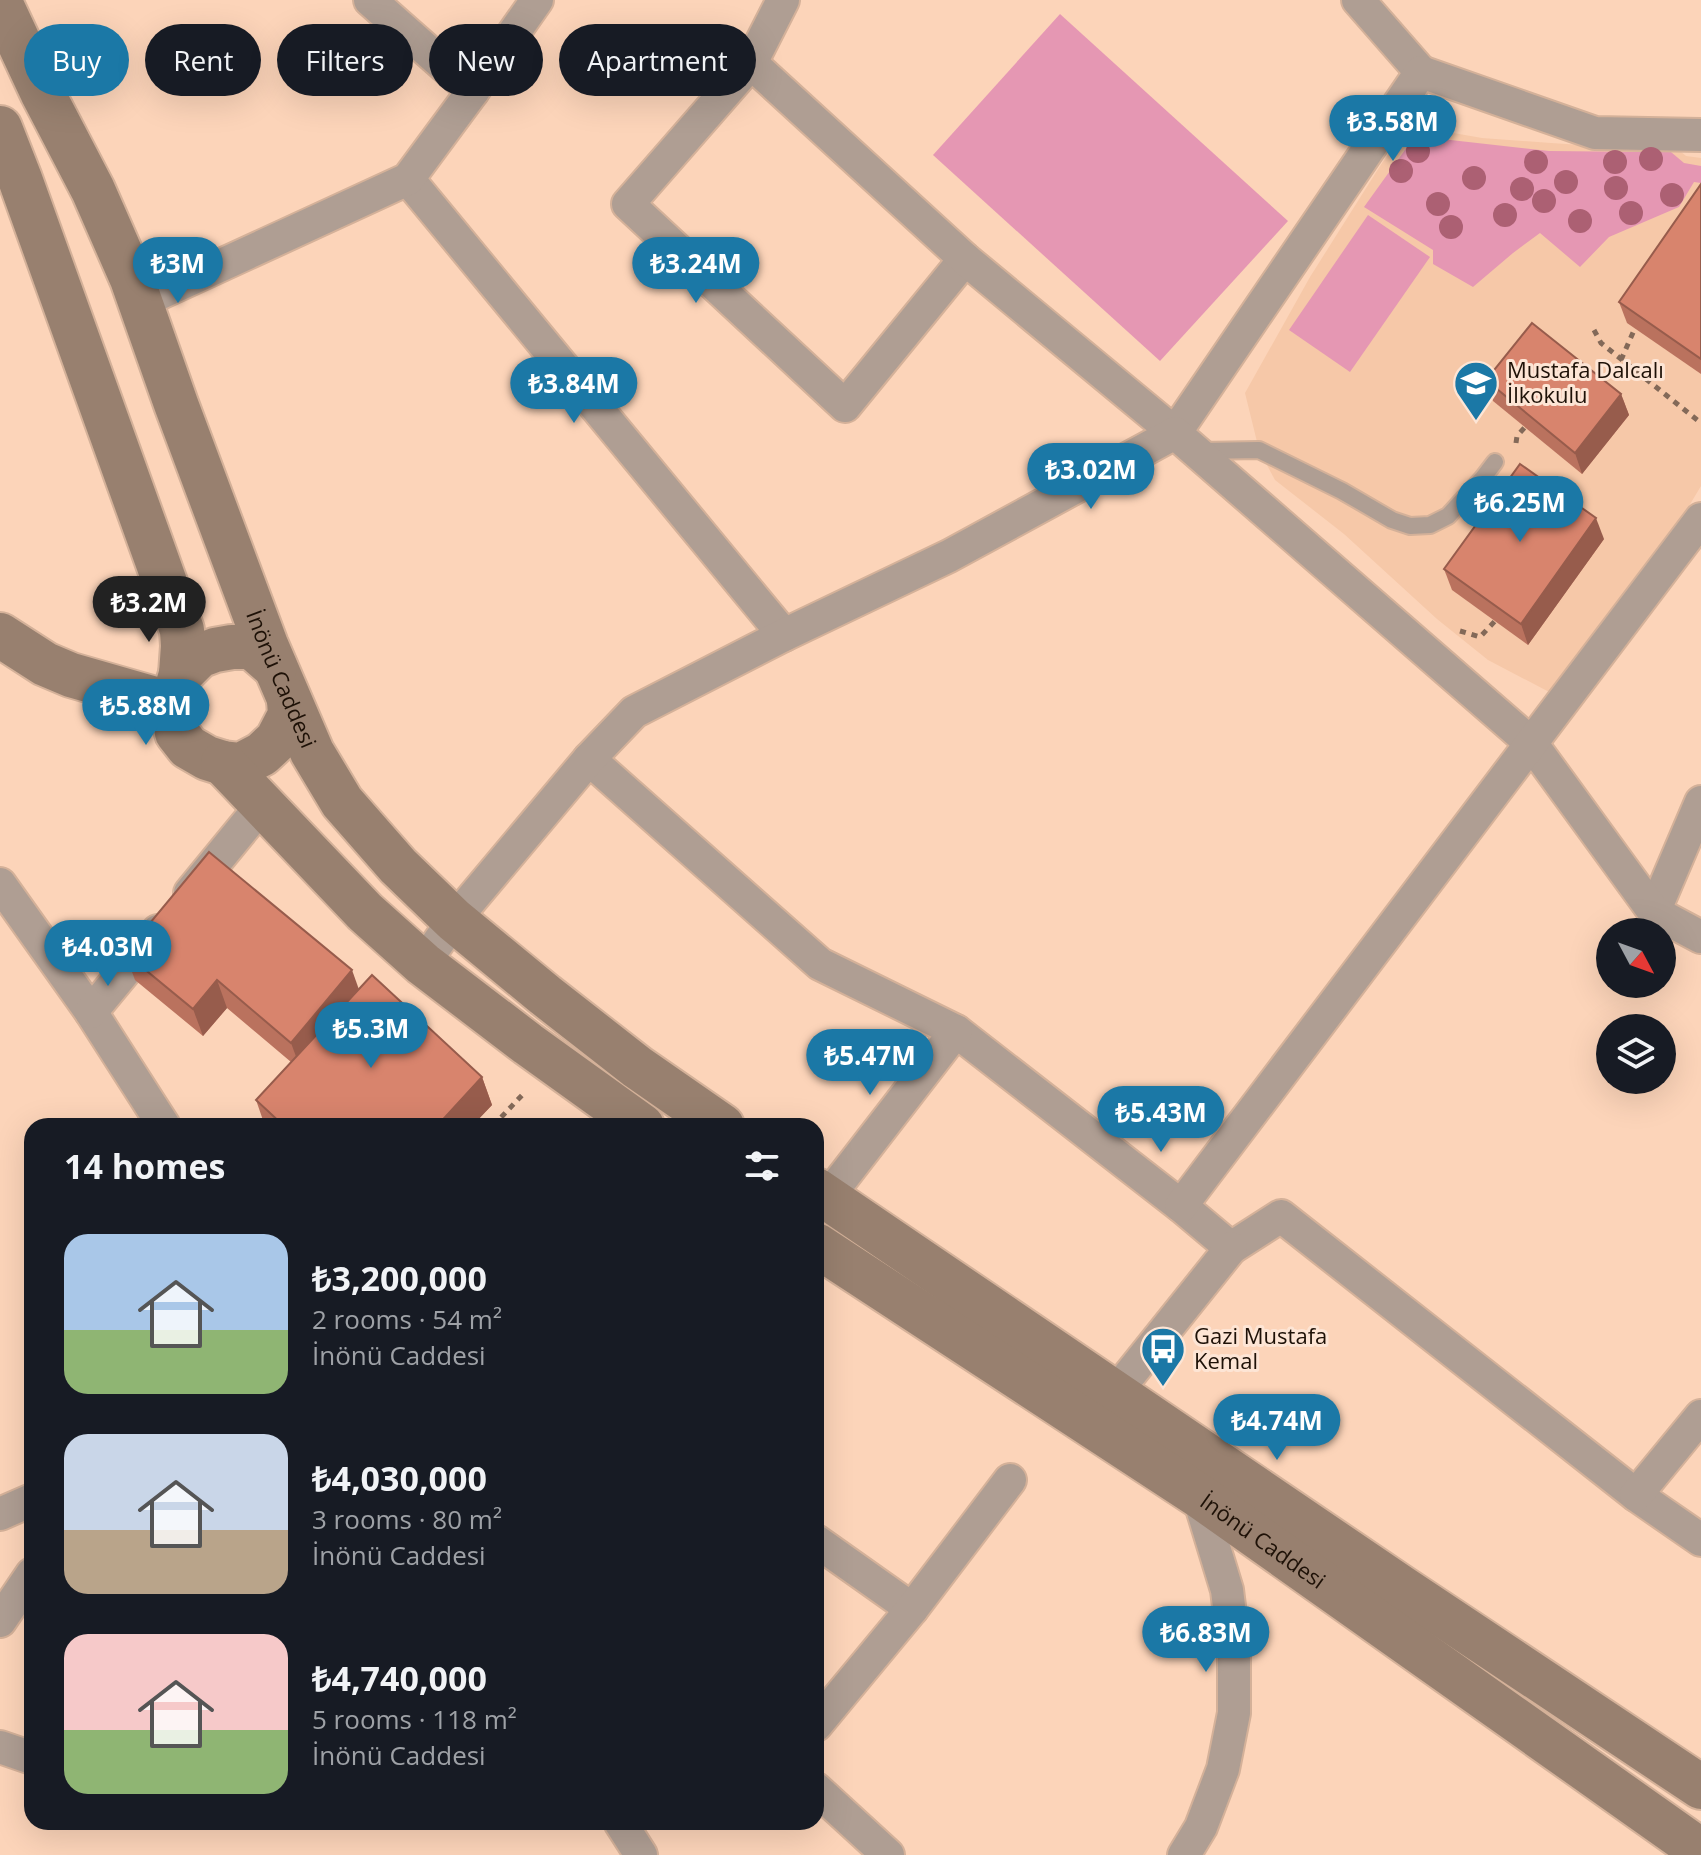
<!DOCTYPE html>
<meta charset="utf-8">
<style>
:root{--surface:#171b24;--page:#242831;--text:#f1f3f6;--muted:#9ea1a6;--accent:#1b78a6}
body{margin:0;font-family:"Open Sans",sans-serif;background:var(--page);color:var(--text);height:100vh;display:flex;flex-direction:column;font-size:30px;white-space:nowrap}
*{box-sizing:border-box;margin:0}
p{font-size:26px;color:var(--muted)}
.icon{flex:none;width:44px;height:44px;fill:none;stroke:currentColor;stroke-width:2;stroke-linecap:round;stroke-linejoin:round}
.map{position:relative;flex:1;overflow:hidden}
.drawer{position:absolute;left:24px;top:1118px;width:800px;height:712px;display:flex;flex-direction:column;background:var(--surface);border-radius:24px;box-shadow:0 8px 32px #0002}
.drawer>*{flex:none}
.top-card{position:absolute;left:24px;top:24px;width:800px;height:72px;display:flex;gap:16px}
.needle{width:52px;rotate:131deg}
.fabs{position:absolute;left:1596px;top:918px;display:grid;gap:16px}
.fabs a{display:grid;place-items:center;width:80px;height:80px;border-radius:50%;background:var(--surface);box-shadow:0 8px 32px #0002;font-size:40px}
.price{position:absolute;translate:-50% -68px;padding:0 18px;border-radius:28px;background:var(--accent);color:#fff;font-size:26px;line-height:52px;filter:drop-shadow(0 2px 4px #0008)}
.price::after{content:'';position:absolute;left:50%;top:48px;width:24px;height:18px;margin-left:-12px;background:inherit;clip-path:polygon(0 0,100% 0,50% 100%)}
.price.selected{background:#222;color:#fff}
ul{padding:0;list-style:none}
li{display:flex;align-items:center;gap:24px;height:200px;padding:0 40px}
li span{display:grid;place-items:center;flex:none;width:224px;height:160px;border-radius:24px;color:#555}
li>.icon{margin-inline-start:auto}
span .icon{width:96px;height:96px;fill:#fffc;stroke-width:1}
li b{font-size:34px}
h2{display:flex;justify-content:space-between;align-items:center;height:96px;padding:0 40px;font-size:34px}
.tag{padding:0 28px;border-radius:36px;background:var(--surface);box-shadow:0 8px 32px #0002;font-size:28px;line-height:72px}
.tag.selected{background:var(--accent);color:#fff}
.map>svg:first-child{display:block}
.built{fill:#f6c8a8}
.green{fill:#e597b3}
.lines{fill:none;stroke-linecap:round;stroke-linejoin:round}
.lane-casing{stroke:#d4b199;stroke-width:20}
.street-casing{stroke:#d4b199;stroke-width:36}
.secondary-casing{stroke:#d4b199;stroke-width:48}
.path{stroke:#836958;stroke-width:5;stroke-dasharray:6 6;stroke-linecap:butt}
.lane{stroke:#af9e93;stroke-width:16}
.street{stroke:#af9e93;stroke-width:32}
.secondary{stroke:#98806f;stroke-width:44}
.tree{fill:#ac6073}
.wall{fill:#ba725e}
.shaded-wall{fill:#975c4c}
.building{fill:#d8846d;stroke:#975c4c;stroke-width:2}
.labels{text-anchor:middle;stroke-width:6;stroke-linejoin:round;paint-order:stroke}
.poi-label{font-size:22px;fill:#1e1107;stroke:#fde5d5;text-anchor:start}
.street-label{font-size:22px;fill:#1e1107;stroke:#fde5d5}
</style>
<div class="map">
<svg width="1701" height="1855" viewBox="0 0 1701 1855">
<rect width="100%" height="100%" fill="#fcd4b9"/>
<polygon class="built" points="1408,125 1482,138 1551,143 1596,146 1667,140 1686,156 1701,158 1701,486 1680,521 1598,638 1553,694 1488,660 1437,619 1344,534 1275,480 1259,450 1245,393 1310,277 1380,166"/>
<g class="green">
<polygon points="1060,14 1288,221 1160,361 933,155"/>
<polygon points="1415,136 1549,151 1647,152 1665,147 1684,163 1701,166 1701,183 1694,182 1679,207 1609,237 1580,267 1540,233 1513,253 1473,287 1433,264 1433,250 1364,207"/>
<polygon points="1368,215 1430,257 1350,372 1289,330"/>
</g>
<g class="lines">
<g class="lane-casing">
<polyline id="lane" points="1201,451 1259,450 1342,491 1392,520 1410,526 1430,525 1448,516 1482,479 1495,462"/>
</g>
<g class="street-casing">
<g id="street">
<polyline points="370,0 473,91"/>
<polyline points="783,0 751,63 628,204 845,406 965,259"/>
<polyline points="1358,0 1421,72"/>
<polyline points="751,63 965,259 1175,433 1421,72 1595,133 1701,135"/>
<polyline points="408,179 784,635"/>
<polyline points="141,302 408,179 473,91 537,0"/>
<polyline points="589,759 820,964 956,1031 1181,1206 1231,1248 1281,1216 1636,1495 1701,1540"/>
<polyline points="0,884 91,1012 164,1126"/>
<polyline points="190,893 263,804"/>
<polyline points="1654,912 1701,802"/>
<polyline points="423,964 454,920 589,759 634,712 784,635 949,556 1175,433 1531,743 1654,912 1701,937"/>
<polyline points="91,1012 158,931"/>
<polyline points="827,1198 956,1031"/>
<polyline points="1181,1206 1701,519"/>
<polyline points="1115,1393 1231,1248"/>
<polyline points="1636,1495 1701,1416"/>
<polyline points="0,1514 32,1500"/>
<polyline points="816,1541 912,1609"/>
<polyline points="0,1621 32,1574"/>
<polyline points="816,1725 912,1609 1010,1480"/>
<polyline points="0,1747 32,1758"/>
<polyline points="816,1789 888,1855"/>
<polyline points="620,1822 641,1855"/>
<polyline points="1184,1855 1201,1827 1223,1769 1234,1713 1234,1647 1227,1590 1198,1495"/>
</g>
</g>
<g class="secondary-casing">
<g id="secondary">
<path id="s1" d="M0,2L42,92L93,190L132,279L176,404L266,645L312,752L342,802L398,866L454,920L545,995L637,1067L722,1126"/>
<polyline points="0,128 20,179 182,630 183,646 181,674"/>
<polyline points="0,635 45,664 71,675 172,704"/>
<polyline points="275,667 252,647 232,647 215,650 199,656 181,674 172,704 177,733 188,747 207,758 223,763 241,765 262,754 277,740 290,715 289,700"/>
<polyline points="223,763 365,912 423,964 528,1044 642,1126"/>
<polyline points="816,1190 1402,1588 1701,1787"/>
<path id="s2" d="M816,1245L1198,1495L1701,1851"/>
</g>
</g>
<g class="path">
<polyline points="1594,330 1601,343 1701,423"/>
<polyline points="1621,360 1635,328"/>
<polyline points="1516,443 1517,436 1525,427"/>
<polyline points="1460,631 1480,637 1495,621"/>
<polyline points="493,1126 525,1092"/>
</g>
<use href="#lane" class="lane"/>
<use href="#street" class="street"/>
<use href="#secondary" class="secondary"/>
</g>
<g class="tree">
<circle cx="1418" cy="151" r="12"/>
<circle cx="1651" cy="159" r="12"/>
<circle cx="1536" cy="162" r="12"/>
<circle cx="1615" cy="162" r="12"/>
<circle cx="1401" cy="171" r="12"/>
<circle cx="1474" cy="178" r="12"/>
<circle cx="1566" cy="182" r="12"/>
<circle cx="1616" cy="188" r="12"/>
<circle cx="1522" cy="189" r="12"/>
<circle cx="1672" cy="195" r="12"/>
<circle cx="1544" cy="201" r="12"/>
<circle cx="1438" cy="204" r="12"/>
<circle cx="1631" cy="213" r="12"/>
<circle cx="1505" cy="215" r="12"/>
<circle cx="1580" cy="221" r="12"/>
<circle cx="1451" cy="227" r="12"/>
</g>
<g class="wall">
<polygon points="1701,184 1701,374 1627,323 1619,302"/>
<polygon points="1486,380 1621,394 1629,415 1582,474 1493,401"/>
<polygon points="1604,539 1528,645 1452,590 1444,569"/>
<polygon points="125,953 359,989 482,1077 492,1105 472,1126 265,1126 256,1100 291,1062 227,1008 203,1036 135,980"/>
</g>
<g class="shaded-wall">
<polygon points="1621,394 1629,415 1582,474 1575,453"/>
<polygon points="1596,518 1604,539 1528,645 1521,624"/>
<polygon points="352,970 362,998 301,1070 291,1043"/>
<polygon points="217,980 227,1008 203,1036 193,1009"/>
<polygon points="482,1077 492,1105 472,1126 437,1126"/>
</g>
<g class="building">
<polygon points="1701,184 1701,359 1619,302"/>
<polygon points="1532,323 1621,394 1575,453 1486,380"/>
<polygon points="1520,464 1596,518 1521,624 1444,569"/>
<polygon points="209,852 352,970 291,1043 217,980 193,1009 125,953"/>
<polygon points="372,975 482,1077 437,1126 284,1126 256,1100"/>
</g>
<defs>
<g id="school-pin" transform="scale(2.3)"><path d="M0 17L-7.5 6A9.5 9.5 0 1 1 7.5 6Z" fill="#1b78a6" stroke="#fde5d5"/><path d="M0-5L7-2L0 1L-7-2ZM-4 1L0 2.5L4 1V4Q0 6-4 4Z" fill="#fff"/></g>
<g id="bus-pin" transform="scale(2.3)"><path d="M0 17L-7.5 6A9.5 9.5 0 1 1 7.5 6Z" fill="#1b78a6" stroke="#fde5d5"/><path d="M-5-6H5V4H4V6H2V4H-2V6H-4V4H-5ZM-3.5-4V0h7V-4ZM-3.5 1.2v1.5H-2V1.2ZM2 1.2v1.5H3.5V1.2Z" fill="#fff"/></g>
</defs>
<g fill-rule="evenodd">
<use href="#school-pin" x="1476" y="383"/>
<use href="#bus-pin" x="1163" y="1349"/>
</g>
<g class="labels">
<g class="poi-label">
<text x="1507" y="378">Mustafa Dalcalı<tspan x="1507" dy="25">İlkokulu</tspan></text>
<text x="1194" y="1344">Gazi Mustafa<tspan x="1194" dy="25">Kemal</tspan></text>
</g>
<g class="street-label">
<text dy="8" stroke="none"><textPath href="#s1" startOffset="734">İnönü Caddesi</textPath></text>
<text dy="8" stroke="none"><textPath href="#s2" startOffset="536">İnönü Caddesi</textPath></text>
</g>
</g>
</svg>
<div class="fabs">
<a><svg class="needle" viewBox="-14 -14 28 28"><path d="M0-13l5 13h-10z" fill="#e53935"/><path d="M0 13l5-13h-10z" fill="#9ea1a6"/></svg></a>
<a><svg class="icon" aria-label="layers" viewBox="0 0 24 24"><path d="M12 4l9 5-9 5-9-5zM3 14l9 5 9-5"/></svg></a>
</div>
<b class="price" style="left:1393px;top:163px">₺3.58M</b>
<b class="price" style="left:178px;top:305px">₺3M</b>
<b class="price" style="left:696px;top:305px">₺3.24M</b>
<b class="price" style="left:574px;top:425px">₺3.84M</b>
<b class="price" style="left:1091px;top:511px">₺3.02M</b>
<b class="price" style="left:1520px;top:544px">₺6.25M</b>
<b class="price selected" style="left:149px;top:644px">₺3.2M</b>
<b class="price" style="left:146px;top:747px">₺5.88M</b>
<b class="price" style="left:108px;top:988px">₺4.03M</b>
<b class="price" style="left:371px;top:1070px">₺5.3M</b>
<b class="price" style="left:870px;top:1097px">₺5.47M</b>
<b class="price" style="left:1161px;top:1154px">₺5.43M</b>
<b class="price" style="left:1277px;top:1462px">₺4.74M</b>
<b class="price" style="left:1206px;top:1674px">₺6.83M</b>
<div class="top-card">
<a class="tag selected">Buy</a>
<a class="tag">Rent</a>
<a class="tag">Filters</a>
<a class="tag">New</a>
<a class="tag">Apartment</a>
</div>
<section class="drawer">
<h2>14 homes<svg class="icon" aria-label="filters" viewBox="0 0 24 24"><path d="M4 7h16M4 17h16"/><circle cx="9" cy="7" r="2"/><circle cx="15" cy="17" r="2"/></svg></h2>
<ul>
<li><span style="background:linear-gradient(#a9c7e8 60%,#8fb573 0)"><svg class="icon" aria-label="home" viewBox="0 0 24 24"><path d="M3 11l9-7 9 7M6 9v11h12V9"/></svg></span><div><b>₺3,200,000</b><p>2 rooms · 54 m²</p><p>İnönü Caddesi</p></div></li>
<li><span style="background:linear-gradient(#c9d6e8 60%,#b9a48a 0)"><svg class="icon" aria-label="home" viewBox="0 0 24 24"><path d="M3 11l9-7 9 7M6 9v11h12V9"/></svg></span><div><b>₺4,030,000</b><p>3 rooms · 80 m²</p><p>İnönü Caddesi</p></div></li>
<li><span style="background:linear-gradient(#f6c9c9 60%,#8fb573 0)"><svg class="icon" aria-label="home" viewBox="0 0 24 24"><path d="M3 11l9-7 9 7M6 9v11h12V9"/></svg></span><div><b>₺4,740,000</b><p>5 rooms · 118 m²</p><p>İnönü Caddesi</p></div></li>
</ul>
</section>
</div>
